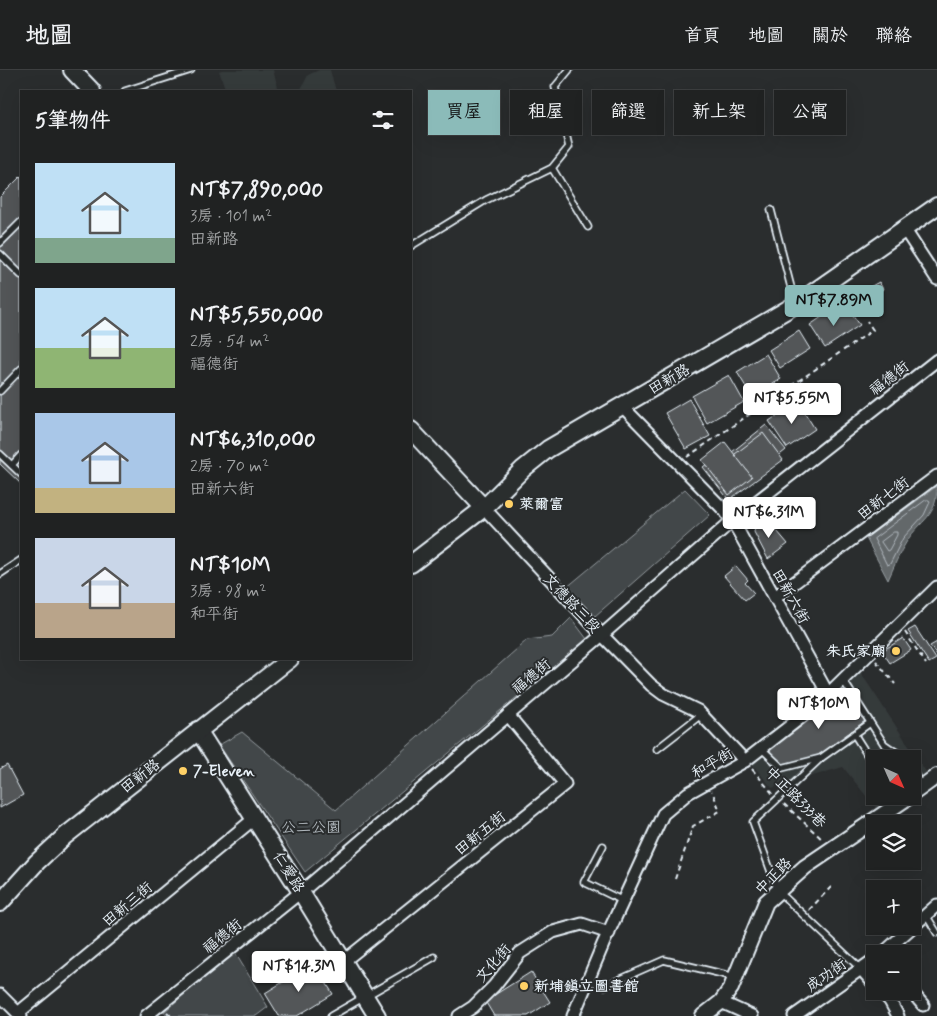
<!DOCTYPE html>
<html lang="zh-TW">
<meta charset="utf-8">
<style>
:root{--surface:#202222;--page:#2d2f2f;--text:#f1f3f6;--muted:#a2a4a5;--line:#3d3f40;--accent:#8bbbb9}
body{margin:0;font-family:Mynerve,"LXGW WenKai TC",sans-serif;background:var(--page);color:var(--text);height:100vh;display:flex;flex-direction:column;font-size:19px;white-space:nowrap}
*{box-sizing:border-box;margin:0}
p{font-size:16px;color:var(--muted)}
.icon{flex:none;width:28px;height:28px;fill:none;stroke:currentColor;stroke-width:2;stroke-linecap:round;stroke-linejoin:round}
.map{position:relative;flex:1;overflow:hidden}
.details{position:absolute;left:20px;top:20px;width:392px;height:570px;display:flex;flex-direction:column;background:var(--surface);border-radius:0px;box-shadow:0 5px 20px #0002,0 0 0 1px var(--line)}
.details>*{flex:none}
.banner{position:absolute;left:428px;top:20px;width:434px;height:45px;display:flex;gap:10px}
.needle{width:32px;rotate:135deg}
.buttons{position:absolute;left:866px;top:680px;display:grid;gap:10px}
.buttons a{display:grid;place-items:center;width:55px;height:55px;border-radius:0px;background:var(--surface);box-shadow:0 5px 20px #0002,0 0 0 1px var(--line);font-size:25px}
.price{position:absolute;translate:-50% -42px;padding:0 11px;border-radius:5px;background:#fff;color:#222;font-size:16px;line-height:32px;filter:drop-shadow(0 1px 2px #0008)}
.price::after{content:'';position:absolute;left:50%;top:30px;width:15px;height:11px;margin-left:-8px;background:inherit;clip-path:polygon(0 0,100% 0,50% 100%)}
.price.on{background:var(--accent);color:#111}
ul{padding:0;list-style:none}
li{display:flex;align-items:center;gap:15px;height:125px;padding:0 15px}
li span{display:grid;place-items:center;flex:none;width:140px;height:100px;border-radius:0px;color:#555}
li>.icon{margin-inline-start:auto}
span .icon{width:60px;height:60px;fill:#fffc;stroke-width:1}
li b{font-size:21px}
h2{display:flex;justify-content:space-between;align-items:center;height:60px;padding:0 15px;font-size:21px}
.tag{padding:0 18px;border-radius:0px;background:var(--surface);box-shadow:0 5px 20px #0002,0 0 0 1px var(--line);font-size:18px;line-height:45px}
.tag.on{background:var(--accent);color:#111}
header{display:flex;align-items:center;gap:30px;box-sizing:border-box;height:70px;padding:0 25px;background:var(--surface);border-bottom:1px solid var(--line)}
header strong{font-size:24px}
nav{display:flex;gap:28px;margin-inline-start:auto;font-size:18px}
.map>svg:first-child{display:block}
.built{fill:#363a3b}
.green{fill:#424648;stroke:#959ca0}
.water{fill:#63686b;stroke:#989fa3}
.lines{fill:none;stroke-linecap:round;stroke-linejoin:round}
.shore{stroke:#b3bac0;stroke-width:1}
.building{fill:#535759;stroke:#e8f1f8}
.service-casing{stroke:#e8f1f8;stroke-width:9}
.minor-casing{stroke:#e8f1f8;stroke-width:15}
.tertiary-casing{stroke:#e8f1f8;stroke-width:18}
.secondary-casing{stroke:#e8f1f8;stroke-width:20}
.path{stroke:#e8f1f8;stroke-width:2;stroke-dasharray:5 4;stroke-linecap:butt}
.service{stroke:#2a2d2e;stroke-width:5.5}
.minor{stroke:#2a2d2e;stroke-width:11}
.tertiary{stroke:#2a2d2e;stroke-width:14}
.secondary{stroke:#2a2d2e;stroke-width:16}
.poi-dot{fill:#ffd166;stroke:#2a2d2e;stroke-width:2}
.labels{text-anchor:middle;stroke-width:4;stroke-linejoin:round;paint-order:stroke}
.street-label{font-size:15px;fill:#e8f1f8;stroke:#2a2d2e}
.poi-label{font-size:15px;font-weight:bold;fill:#e8f1f8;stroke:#2a2d2e;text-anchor:start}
.park-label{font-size:15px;fill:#aeb5ba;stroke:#2a2d2e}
</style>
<header>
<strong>地圖</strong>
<nav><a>首頁</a><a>地圖</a><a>關於</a><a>聯絡</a></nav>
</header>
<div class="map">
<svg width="937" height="946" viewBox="0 0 937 946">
<rect width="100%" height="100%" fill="#2a2d2e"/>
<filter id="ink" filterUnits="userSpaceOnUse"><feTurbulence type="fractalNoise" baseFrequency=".02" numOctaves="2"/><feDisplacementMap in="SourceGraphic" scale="10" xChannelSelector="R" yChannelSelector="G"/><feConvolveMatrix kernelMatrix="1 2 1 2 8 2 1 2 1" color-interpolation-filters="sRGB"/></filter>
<g filter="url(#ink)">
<g class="built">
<polygon points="222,0 273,0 279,21 226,21 219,1"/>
<polygon points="319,0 330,0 336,21 300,21 308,5"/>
<polygon points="859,600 928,705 913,717 912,689 875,689 875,726 900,726 879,742 843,697 772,718 751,693"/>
</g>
<g class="green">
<polygon points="685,419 710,445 595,546 566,518"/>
<polygon points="571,548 587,569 305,802 219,675 242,662 336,740 527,570 552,567"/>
<polygon points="234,881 268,937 256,946 167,946 164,942"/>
</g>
<path class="water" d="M937,416C937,448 921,449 907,471C899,483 894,497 888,510L866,468Z"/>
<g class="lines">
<g class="shore">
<polygon points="926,430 929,430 930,432 924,445 903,468 890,494 887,495 874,469"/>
<polygon points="894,462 897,462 897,465 889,480 887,481 881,472"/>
</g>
</g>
<g class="building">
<polygon points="21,106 21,414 0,394 0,127"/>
<polygon points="879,212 883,219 873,225 868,218"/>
<polygon points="832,240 838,249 850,241 860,255 825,278 810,255"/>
<polygon points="799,261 810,279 780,298 769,280"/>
<polygon points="766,284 781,309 752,327 737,302"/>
<polygon points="729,305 744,332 707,353 692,326"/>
<polygon points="689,329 710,366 686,379 665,343"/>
<polygon points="798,332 815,359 787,378 769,351"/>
<polygon points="766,355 786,380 752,407 732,382"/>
<polygon points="763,363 783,390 729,430 703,397 721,383 727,390"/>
<polygon points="725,372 752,407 729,425 702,390"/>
<polygon points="767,449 788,474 768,489 754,462 755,457"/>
<polygon points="736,496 748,510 745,513 754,523 745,530 724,506"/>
<polygon points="915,557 936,589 929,593 908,561"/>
<polygon points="903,568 911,580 890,593 882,581"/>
<polygon points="937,572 937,586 930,576"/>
<polygon points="842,616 865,651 820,685 783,695 767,680"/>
<polygon points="7,695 23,725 0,738 0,699"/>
<polygon points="314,893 333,924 297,946 279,946 265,923"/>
<polygon points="531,902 550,932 528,946 494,946 485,931"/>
</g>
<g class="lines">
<g class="service-casing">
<g id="service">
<polyline points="125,21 191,0"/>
<polyline points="552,98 588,157"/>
<polyline points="771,140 795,233"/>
<polyline points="0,173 21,152"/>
<polyline points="411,176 486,130 552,98 569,77 555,17 569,0"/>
<polyline points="0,184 21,205"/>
<polyline points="0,321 21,299"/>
<polyline points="0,384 21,404"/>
<polyline points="12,395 21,385"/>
<polyline points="0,504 21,490"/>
<polyline points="843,610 884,674 906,689"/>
<polyline points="854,664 875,697"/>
<polyline points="657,679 702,644"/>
<polyline points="762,679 782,698 821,688 870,653"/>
<polyline points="821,688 753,752 778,821 861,899"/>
<polyline points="912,699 922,718"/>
<polyline points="603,776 584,812 623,831"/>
<polyline points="926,845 937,863"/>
<polyline points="588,911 605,916 664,890 735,907"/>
<polyline points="331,946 434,887"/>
</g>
</g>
<g class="minor-casing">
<g id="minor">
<polyline points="905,160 937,209"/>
<polyline points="622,336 725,441 736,457 828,624"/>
<polyline points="484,438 602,565 651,615 663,624 698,641 745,691"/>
<polyline points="775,527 937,406"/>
<polyline points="882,884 937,835"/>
<polyline points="344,891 565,714 508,645"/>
<polyline points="861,899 875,915"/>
<polyline points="881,921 890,931 898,946"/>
<polyline points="911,921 923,935"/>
<polyline points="0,925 21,946"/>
<polyline points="721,932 752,946"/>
<polyline points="18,943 255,748"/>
<polyline points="146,946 307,817 602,565 732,451 937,290"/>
<polyline points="459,946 473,937 494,916 520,883 553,862 582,854 609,863"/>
<polyline points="573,946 604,872 663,744 688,723 745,691 817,635 937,517"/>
<polyline points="794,946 875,889"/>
</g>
</g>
<g class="tertiary-casing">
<g id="tertiary">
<polyline points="912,724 937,706"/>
<polyline points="703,946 721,932 731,918 766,832 805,797 910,726"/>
</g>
</g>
<g class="secondary-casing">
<g id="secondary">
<polyline points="72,0 92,21"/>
<polyline points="411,360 484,438"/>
<polyline points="411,494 484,438 523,399 548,379 795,235 937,136"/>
<polyline points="198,660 301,822 377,946"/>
<polyline points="0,833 37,792 65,766 290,589"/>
</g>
</g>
<g class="path">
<polyline points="687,387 873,260 867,251"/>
<polyline points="905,562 926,594"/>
<polyline points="876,591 895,614"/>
<polyline points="752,699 773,724"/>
<polyline points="784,734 823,770"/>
<polyline points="675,809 693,756 720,741 712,721"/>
<polyline points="809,840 832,816"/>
<polyline points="167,942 171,946"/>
</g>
<use href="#service" class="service"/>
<use href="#minor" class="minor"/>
<use href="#tertiary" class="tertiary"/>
<use href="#secondary" class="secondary"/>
</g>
</g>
<g class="poi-dot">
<circle cx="509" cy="434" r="5"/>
<circle cx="896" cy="581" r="5"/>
<circle cx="183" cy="701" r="5"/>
<circle cx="524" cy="916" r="5"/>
</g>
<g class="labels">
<g class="street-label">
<text transform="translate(889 308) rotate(-38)" y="5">福德街</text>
<text transform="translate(669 309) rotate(-30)" y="5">田新路</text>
<text transform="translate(883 428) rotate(-37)" y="5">田新七街</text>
<text transform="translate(791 526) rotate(61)" y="5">田新六街</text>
<text transform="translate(572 533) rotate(47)" y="5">文德路三段</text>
<text transform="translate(531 606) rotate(-40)" y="5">福德街</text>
<text transform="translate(712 693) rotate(-30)" y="5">和平街</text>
<text transform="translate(140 706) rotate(-38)" y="5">田新路</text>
<text transform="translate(796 727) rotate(45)" y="5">中正路333巷</text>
<text transform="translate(480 763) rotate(-39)" y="5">田新五街</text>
<text transform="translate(289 802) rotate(58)" y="5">仁愛路</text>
<text transform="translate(773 806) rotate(-45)" y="5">中正路</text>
<text transform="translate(127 834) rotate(-40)" y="5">田新三街</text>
<text transform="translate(222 866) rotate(-39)" y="5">福德街</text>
<text transform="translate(493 893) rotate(-49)" y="5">文化街</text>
<text transform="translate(826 905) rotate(-35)" y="5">成功街</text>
</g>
<g class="poi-label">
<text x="519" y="439">萊爾富</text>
<text x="886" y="586" text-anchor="end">朱氏家廟</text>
<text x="193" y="706">7-Eleven</text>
<text x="534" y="921">新埔鎮立圖書館</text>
</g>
<g class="park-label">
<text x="311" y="762">公二公園</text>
</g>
</g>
</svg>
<div class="buttons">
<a><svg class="needle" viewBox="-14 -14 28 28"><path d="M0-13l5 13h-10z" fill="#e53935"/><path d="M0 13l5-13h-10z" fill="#a2a4a5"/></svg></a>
<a><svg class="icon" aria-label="layers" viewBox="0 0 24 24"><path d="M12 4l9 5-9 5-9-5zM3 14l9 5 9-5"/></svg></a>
<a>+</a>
<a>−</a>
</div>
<b class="price on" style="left:834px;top:257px">NT$7.89M</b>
<b class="price" style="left:792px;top:355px">NT$5.55M</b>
<b class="price" style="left:769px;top:469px">NT$6.31M</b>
<b class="price" style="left:819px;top:660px">NT$10M</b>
<b class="price" style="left:299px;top:923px">NT$14.3M</b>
<div class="banner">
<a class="tag on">買屋</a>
<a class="tag">租屋</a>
<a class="tag">篩選</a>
<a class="tag">新上架</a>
<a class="tag">公寓</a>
</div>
<section class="details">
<h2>5筆物件<svg class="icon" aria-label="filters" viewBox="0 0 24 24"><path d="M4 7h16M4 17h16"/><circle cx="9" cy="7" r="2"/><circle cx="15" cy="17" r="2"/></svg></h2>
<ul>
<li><span style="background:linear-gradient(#bfe0f5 75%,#7fa58c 0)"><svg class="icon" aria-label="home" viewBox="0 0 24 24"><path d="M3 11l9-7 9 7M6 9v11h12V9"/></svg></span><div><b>NT$7,890,000</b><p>3房 · 101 m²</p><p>田新路</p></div></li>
<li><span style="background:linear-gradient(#bfe0f5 60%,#8fb573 0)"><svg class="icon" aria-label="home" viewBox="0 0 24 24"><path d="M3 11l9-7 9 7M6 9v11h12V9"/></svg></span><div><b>NT$5,550,000</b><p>2房 · 54 m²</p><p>福德街</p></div></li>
<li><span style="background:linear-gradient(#a9c7e8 75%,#c2b280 0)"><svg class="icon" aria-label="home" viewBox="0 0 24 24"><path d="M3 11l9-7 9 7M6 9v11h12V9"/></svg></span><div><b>NT$6,310,000</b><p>2房 · 70 m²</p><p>田新六街</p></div></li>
<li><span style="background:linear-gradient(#c9d6e8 65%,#b9a48a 0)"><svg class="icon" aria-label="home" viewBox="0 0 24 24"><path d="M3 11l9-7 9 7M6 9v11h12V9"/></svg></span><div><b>NT$10M</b><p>3房 · 98 m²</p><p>和平街</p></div></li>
</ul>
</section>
</div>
